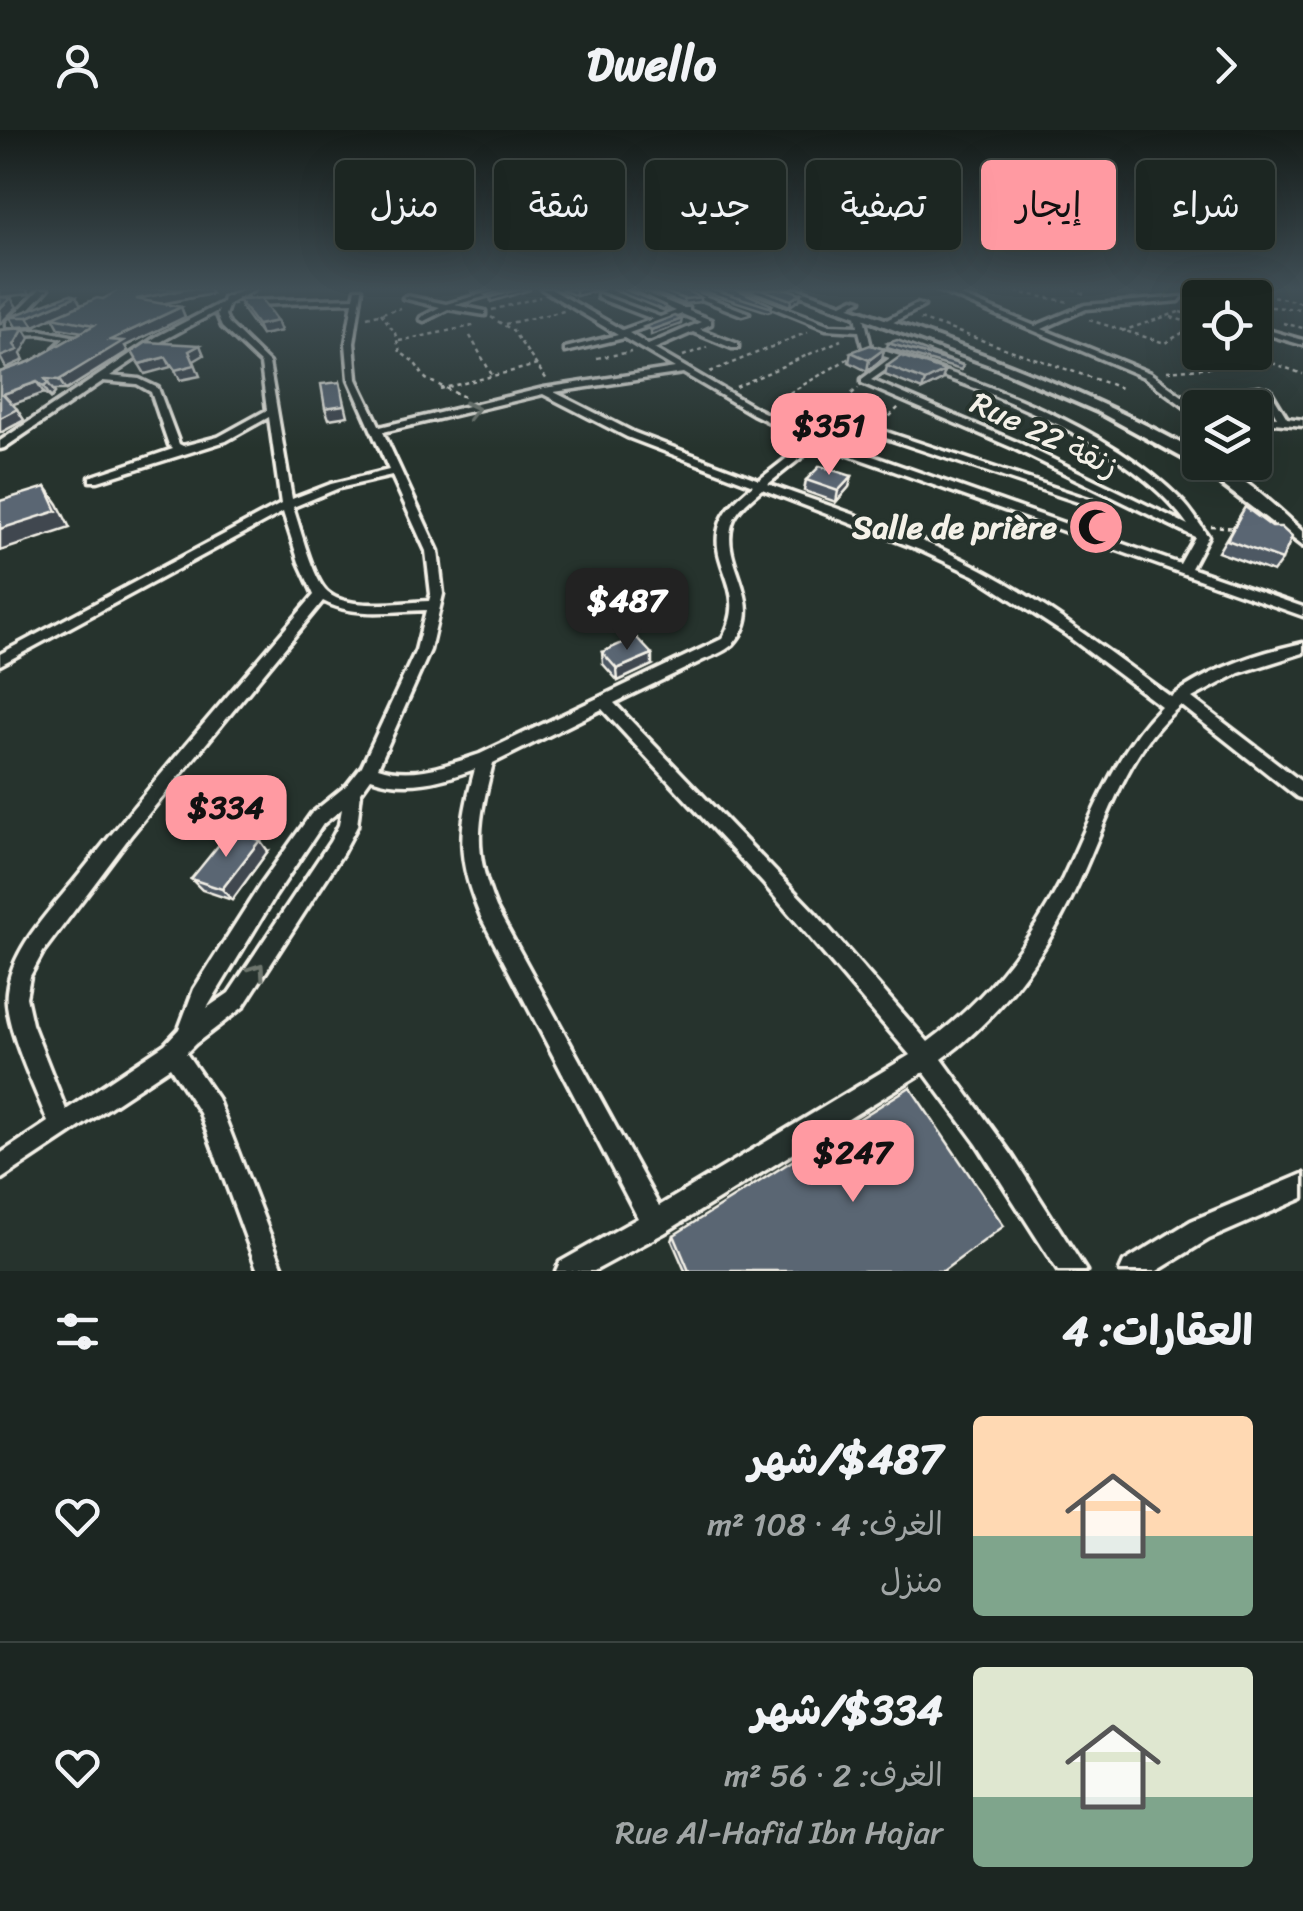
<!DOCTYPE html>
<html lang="ar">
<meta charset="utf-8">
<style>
:root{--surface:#1c2622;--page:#252e2a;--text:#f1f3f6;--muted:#a0a5a5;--line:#3a4340;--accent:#ff9aa2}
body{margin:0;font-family:Sriracha,"Playpen Sans Arabic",sans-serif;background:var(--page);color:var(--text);direction:rtl;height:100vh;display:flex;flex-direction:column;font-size:38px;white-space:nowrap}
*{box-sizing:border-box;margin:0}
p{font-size:32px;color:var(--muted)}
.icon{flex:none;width:55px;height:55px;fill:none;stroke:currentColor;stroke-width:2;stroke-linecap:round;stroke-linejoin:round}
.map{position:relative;height:1141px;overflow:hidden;direction:ltr}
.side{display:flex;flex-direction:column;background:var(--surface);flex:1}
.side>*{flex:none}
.hud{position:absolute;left:30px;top:30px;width:1245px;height:90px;direction:rtl;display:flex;gap:20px}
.buttons{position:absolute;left:1182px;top:150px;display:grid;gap:20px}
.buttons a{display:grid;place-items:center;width:90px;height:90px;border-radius:10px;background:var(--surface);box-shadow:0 10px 40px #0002,0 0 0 2px var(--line);font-size:50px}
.price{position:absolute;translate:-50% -85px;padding:0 22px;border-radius:20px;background:var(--accent);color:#111;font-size:32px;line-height:65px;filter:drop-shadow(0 2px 5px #0008)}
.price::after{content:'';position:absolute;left:50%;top:60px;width:30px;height:22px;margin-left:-15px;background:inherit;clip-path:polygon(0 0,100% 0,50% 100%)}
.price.on{background:#222;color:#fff}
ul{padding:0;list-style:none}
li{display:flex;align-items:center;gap:30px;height:250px;padding:0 50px}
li+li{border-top:2px solid var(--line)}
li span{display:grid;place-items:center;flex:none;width:280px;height:200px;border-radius:10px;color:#555}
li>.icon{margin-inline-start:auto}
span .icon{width:120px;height:120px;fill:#fffc;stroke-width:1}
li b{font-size:42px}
h2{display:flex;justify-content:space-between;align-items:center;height:120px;padding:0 50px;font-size:42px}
.tag{padding:0 35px;border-radius:10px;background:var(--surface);box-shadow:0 10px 40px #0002,0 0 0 2px var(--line);font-size:35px;line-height:90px}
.tag.on{background:var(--accent);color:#111}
header{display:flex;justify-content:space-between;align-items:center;height:130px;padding:0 50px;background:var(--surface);font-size:45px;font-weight:700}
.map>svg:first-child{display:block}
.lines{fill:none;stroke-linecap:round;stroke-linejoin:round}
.street-casing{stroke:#f4f1e8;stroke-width:7}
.secondary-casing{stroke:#f4f1e8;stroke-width:8}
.path{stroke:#f4f1e8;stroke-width:2.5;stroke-dasharray:4 4;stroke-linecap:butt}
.street{fill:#26332d;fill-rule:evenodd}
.secondary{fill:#26332d;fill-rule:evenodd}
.wall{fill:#4d5863;stroke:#f4f1e8;stroke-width:2.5}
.shaded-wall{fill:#3f4750;stroke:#f4f1e8;stroke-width:2.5}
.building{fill:#5a6673;stroke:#f4f1e8;stroke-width:2.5}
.oneway{stroke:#6e766e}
.labels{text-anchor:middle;stroke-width:8;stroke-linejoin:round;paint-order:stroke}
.far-street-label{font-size:32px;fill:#f4f1e8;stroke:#26332d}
.far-poi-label{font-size:32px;font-weight:bold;fill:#f4f1e8;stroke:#26332d;text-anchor:end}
</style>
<header><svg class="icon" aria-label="forward" viewBox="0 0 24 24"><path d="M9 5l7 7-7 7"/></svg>Dwello<svg class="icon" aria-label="person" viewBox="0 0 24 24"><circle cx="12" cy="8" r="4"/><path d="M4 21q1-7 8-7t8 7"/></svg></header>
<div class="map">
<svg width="1303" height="1141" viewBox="0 0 1303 1141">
<rect width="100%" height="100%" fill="#26332d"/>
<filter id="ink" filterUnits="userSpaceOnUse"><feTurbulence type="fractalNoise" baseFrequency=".01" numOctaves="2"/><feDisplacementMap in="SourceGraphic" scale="20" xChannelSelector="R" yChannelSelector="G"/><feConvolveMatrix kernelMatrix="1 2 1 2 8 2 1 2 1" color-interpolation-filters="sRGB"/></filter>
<g filter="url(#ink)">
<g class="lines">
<g class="street-casing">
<g id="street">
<polygon points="40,159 48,159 13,196 7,196 7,192"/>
<path d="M247,159H256L229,174L225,185L229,194L269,233L292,369L331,354L389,340L349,249L346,213L353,172L245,175L242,171L354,168L356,159H362L354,213L357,249L380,297L544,258L675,238L624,208L565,222V218L618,205L542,159H551L622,200L653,189L598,168V164L660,187L676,181L627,159H636L683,178H689V181L711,190V194L700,199L738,214V218H732L693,202L654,219L759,280L807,303L1180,434L1195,407L1011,317L862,253V249L890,228L864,220L859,201L826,199L727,159H737L830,195L858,196L856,185L863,183L871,217C974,249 1101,291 1180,369C1191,379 1199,394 1208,406L1191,438L1303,477V486L818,314L768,354C839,380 914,403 981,439C1046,473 1111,524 1171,567C1209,539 1257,523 1303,513V523L1239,543L1192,568L1303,653V669L1297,667L1181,575C1126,620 1107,692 1078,754C1047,822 1002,885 942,929L1011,1024L1086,1141H1058L977,1014L924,942L664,1103L594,1141H556L560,1132L638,1088L482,789C456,729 458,702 475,639C441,651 407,661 371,648L361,662L357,696L342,724L243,877L195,914L186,923L217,968L284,1141H258L200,983L170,937L0,1050V1024L48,992C36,960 3,894 7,862C12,815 55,776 83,740C157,646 237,556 314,465L299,432L283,382L0,535V524L281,374L269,287L226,311L98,351H90V347L173,319L169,315L151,262L137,254L103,251L4,318L0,319V311L156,207L223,172L224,168ZM219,180L217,185L222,197L261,234L267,280L218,307L183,316L179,314L158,258L139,249L110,246L162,211ZM682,184L701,192L648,215L629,203ZM898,231C990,261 1131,313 1188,395L1019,313L871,250ZM683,243L753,284L809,311L759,350L635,303L554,262ZM543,264L627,307L753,355C741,365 727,377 721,392C705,435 752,459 722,509L480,624C448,635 411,649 378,637L430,520L443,464L438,421L383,302ZM392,346L426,421L431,464L429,471C403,472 349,481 328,463C313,451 300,397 293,377L339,358ZM762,359L920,420L974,445L1065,504L1161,576C1113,624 1092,687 1063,748C1031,811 986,870 928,912L817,785L614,573C642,559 671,546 699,532C709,527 725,522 733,514C770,474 720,436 732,394C736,380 751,368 762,359ZM323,471C354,488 393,481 426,480L416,520L362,636L347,655L311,684L261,754L194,859L179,899L165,914L66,980L32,894L26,867L30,846L43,822L131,705ZM602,579L763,753L910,925L659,1076L496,778C472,719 478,692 493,633ZM342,679L339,695L330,712L229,863L207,878L275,766L323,694Z"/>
<polygon points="500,159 511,159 455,175 485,181 485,185 448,179 424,191 420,189 421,187 440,177 403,168 407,166 446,174"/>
<polygon points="676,159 686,159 749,183 742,185"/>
<polygon points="935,159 944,159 1035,196 1085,175 1182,167 1179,171 1086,179 1042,199 1150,243 1182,266 1260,257 1270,260 1287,288 1303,290 1303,296 1255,291 1255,285 1277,287 1263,264 1260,263 1189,271 1200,279 1200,287 1197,286 1144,247"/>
<polygon points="854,168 861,170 843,179 836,177"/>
<polygon points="917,174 924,176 886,196 879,194"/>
<polygon points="40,200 76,207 58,221 54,218 65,208 40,204 0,206 0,202"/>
<polygon points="1268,200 1303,210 1303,215 1265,204 1264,202"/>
<polygon points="829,283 1107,375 1109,377 1103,380 1099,379 826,288 826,284"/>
<path d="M1236,332H1246C1242,343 1233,351 1221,349V345L1233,338Z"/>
<polygon points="1303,1044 1303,1068 1209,1109 1157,1141 1120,1141 1124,1132 1191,1091"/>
</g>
</g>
<g class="secondary-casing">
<path id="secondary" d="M784,159H798C936,207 1073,252 1200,324V332C1232,332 1279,381 1303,402V416L1196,335L1097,281L995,237Z"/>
</g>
<g class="path">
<polyline points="1073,159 1087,165"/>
<polyline points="1242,159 1303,173"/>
<polyline points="1016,162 1070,172"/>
<polyline points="1189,164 1209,168"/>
<polyline points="1185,174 1200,177"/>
<polyline points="1255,176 1303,179"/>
<polyline points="492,180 540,167"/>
<polyline points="1180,182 1200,188"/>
<polyline points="381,183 395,203 400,222 414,232 426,249 464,267"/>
<polyline points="367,187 401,178"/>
<polyline points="491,187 512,200 547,250"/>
<polyline points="1171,187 1200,196"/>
<polyline points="1255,188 1269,190"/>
<polyline points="920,189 1124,259"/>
<polyline points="1089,190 1165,213 1196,195"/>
<polyline points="1283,193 1303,198"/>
<polyline points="505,194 564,181"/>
<polyline points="1122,201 1179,182"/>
<polyline points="470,206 492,245"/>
<polyline points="399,211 477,195"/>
<polyline points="1255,212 1265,215"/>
<polyline points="1242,222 1303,244"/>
<polyline points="683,226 707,217"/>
<polyline points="597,228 631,222"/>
<polyline points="1167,241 1235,235 1267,216"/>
<polyline points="710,242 808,202"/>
<polyline points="736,257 841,210"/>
<polyline points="440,259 537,235"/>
<polyline points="769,275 851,227"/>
<polyline points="840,275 858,258"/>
<polyline points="973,284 992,276"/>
<polyline points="884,292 899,277"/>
<polyline points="1029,309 1048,301"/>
<polyline points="1211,396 1237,398"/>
</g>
<use href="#street" class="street"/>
<use href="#secondary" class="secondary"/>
</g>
<g class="wall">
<polygon points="121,159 209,159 212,164 163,174 181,177 185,187 125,216 128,221 66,260 53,260 55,263 51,268 44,263 12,274 24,290 0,303 0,242 29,232 82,202 59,198 53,187 34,196 16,197 10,187 81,175 103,169"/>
<polygon points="560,159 604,159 576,166"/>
<polygon points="611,159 629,159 665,176 665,181"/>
<polygon points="645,159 683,159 700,167 700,172 684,174"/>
<polygon points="697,159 736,159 772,175 771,181 768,182"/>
<polygon points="746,159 787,159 800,169 790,176"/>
<polygon points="239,170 277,191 281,201 261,205 242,179"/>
<polygon points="888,213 963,235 961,240 887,218"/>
<polygon points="884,219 882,229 867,241 849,232 851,222"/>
<polygon points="887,236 942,250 922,260 885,245"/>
<polygon points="852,346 849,357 836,372 804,361 806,350"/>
<polygon points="1245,377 1282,430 1273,442 1218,422"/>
<polygon points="602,522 652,535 618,551 603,534"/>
<polygon points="268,721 232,770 202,760 191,749"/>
<polygon points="674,1105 943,1141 685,1141 672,1111"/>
</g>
<g class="shaded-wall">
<polygon points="0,159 27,159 30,164 0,167"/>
<polygon points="187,159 209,159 212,164 140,178 136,169"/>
<polygon points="471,159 497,159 472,162"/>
<polygon points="520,159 530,159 530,160 491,172 490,167"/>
<polygon points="582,159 604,159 576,166 576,160"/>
<polygon points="801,163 800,169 790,176 791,170"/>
<polygon points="76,166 81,175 34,196 28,187"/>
<polygon points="700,167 700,172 684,174 684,169"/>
<polygon points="11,168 17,177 0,194 0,178"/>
<polygon points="181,177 185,187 125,216 128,221 66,260 59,250 110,210"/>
<polygon points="682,189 681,194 651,205 651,200"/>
<polygon points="277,191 281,201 261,205 257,195"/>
<polygon points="24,198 30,208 21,224 24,230 6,238 0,227 14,215"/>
<polygon points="200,215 204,225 194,231 200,246 180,250 175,240 189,221"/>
<polygon points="884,219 882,229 867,241 869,230"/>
<polygon points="166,227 171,237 145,244 139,234"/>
<polygon points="945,241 942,250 922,260 925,251"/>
<polygon points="37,252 44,263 11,275 3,264"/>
<polygon points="340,252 348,286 329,289 325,278"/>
<polygon points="48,253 55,263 51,268 44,257"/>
<polygon points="17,279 24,290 0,303 0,288"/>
<polygon points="852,346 849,357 836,372 838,361"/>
<polygon points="46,357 58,374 70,398 0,421 0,399"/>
<polygon points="652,524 652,535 618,551 617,539"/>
<polygon points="260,710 268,721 232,770 222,759"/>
</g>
<g class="building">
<polygon points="121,159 187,159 136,169 181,177 110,210 123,211 59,250 45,249 48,253 44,257 37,252 3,264 17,279 0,288 0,242 29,232 94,195 53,187 97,168 103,169"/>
<polygon points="509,159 520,159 490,167 486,165"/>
<polygon points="624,159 629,159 665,176"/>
<polygon points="658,159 683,159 700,167 684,169"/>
<polygon points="713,159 736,159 772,175 769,177"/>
<polygon points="761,159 787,159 801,163 791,170"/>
<polygon points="70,164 76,166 28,187 10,187"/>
<polygon points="0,167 11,168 0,178"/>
<polygon points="261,169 277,191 257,195 239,170"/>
<polygon points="674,186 682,189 651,200 644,197"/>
<polygon points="24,198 14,215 18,220 0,227 0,200"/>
<polygon points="897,210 963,235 888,213"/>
<polygon points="147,212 200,215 189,221 195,235 175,240 166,227 139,234 132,222"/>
<polygon points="870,215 884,219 869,230 851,222"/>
<polygon points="901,226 945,241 925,251 887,236"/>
<polygon points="340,252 344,275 325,278 321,254"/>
<polygon points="820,336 852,346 838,361 806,350"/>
<polygon points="46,357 57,381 0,399 0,371"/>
<polygon points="1245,377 1272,397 1281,397 1292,407 1282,430 1227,410"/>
<polygon points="636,507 652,524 617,539 602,522"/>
<polygon points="230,701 260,710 222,759 191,749"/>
<polygon points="910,957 1004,1096 943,1141 689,1141 674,1105"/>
</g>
<defs><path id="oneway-chevron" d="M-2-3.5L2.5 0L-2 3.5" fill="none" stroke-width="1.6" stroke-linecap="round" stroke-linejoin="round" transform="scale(2.5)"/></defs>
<g class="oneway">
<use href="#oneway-chevron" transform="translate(472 280) rotate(-13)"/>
<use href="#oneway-chevron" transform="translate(258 840) rotate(-56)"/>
</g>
</g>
<linearGradient id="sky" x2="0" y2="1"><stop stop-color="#151c19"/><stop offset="0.5" stop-color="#415057"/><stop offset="1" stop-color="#415057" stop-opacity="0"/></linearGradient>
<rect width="1303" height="318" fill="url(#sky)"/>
<defs>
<g id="mosque-disc" transform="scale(2.875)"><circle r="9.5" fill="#ff9aa2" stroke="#26332d"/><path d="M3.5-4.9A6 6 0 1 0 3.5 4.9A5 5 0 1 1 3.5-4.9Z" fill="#111"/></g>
</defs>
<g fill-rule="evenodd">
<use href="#mosque-disc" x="1096" y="397"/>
</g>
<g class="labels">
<g class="far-street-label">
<text transform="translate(1045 304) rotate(25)" y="11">Rue 22 زنقة</text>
</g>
<g class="far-poi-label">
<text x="1057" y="408">Salle de prière</text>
</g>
</g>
</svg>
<div class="buttons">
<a><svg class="icon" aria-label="locate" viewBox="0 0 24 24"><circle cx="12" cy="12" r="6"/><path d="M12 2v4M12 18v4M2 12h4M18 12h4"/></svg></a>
<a><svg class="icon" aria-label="layers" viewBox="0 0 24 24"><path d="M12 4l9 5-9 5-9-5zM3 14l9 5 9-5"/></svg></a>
</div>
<b class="price" style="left:829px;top:348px">$351</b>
<b class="price on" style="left:627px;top:523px">$487</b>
<b class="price" style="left:226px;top:730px">$334</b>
<b class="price" style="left:853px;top:1075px">$247</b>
<div class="hud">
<a class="tag">شراء</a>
<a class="tag on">إيجار</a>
<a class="tag">تصفية</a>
<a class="tag">جديد</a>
<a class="tag">شقة</a>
<a class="tag">منزل</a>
</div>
</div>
<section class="side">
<h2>العقارات: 4<svg class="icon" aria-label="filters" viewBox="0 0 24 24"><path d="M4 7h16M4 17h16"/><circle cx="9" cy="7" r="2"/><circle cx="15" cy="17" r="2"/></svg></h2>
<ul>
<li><span style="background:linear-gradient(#ffd9b3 60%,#7fa58c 0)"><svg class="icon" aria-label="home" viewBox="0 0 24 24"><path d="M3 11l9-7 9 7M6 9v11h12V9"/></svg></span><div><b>$487/شهر</b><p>الغرف: 4 · 108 m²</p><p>منزل</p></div><svg class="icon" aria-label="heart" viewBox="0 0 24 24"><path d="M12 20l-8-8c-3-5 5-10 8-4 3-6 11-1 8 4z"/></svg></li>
<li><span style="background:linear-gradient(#dfe7d0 65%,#7fa58c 0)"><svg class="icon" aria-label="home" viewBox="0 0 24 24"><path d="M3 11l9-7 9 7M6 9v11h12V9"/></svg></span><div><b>$334/شهر</b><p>الغرف: 2 · 56 m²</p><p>Rue Al-Hafid Ibn Hajar</p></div><svg class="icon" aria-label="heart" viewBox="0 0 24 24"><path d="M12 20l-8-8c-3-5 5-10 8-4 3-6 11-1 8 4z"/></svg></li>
</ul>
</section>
